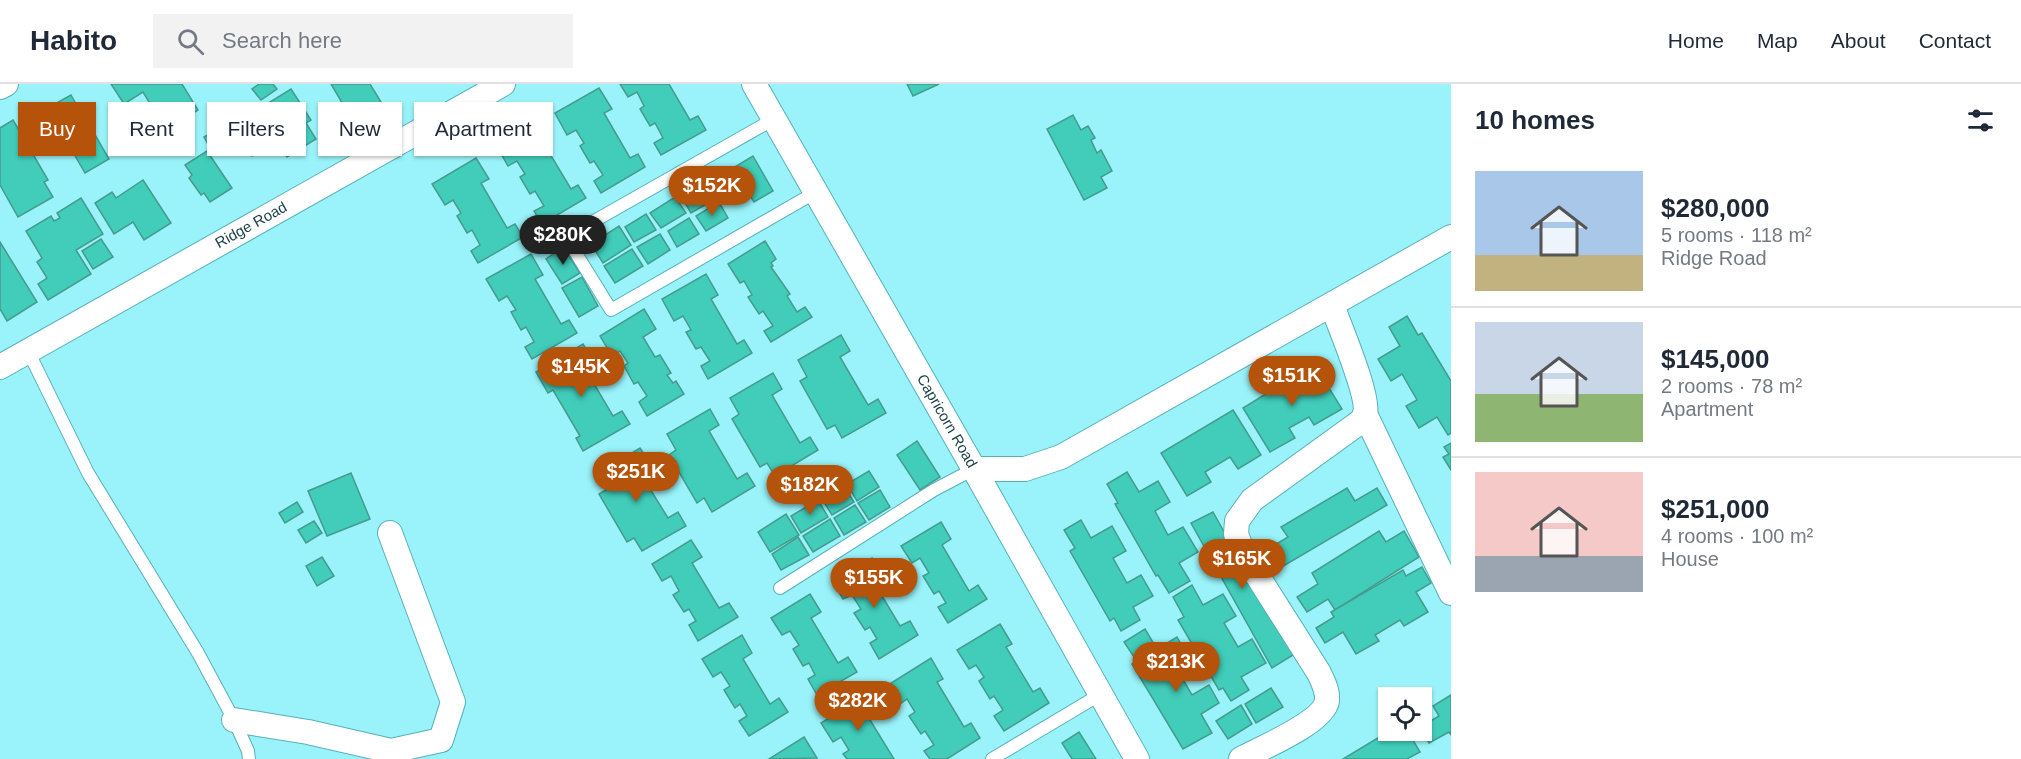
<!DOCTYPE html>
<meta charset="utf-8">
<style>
:root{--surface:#fff;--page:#f2f2f3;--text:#1f2937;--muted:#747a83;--line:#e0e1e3;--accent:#b45309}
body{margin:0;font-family:Helvetica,sans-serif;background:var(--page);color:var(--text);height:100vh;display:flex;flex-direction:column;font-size:22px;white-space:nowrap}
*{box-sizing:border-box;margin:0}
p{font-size:20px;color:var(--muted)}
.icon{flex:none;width:33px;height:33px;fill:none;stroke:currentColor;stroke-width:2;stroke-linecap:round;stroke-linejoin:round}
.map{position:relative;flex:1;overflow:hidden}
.details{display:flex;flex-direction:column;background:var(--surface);width:570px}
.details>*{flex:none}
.top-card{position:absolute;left:18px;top:18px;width:570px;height:54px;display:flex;gap:12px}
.tools{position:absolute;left:1378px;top:603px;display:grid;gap:12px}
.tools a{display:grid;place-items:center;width:54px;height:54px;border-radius:0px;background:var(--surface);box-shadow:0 2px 4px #0004;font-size:30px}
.price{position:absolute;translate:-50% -51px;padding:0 14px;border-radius:21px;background:var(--accent);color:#fff;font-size:20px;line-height:39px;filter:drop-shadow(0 2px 3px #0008)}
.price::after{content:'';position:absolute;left:50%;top:36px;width:18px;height:14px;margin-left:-9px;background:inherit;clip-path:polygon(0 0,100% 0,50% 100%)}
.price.selected{background:#222;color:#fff}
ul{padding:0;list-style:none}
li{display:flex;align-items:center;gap:18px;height:150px;padding:0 24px}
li+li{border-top:2px solid var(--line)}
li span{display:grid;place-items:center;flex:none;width:168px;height:120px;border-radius:0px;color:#555}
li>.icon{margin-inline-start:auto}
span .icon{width:72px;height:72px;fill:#fffc;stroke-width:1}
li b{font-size:26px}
h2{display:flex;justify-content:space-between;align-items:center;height:72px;padding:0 24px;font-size:26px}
.chip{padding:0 21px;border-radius:0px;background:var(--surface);box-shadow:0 2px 4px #0004;font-size:21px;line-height:54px}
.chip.selected{background:var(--accent);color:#fff}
header{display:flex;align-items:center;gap:36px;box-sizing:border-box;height:84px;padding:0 30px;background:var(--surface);border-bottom:2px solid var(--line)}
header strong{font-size:28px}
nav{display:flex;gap:33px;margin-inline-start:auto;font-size:21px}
.search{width:420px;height:54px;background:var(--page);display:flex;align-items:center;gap:15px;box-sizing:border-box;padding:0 21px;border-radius:0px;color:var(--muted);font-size:22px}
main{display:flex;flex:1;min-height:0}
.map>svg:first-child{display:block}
.building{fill:#41cdba;stroke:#459b8e;stroke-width:1.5}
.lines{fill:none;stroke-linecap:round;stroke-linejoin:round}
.service-casing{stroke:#58b0b7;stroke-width:14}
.minor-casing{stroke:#58b0b7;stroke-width:26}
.service{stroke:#fff;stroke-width:12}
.minor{stroke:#fff;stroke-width:24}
.labels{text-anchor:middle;stroke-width:4.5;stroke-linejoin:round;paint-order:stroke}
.street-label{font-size:15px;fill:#1e4346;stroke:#fff}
</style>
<header>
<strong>Habito</strong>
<div class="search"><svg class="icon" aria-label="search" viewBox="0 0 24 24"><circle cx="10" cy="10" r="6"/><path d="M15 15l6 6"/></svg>Search here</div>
<nav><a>Home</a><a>Map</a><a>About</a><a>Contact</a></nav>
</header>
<main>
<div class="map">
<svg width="1451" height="675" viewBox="0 0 1451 675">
<rect width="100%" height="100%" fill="#9af3fa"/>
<g class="building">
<polygon points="111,0 182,0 198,26 166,46 143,8 124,20"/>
<polygon points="259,0 273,0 277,5 261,16 252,5"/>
<polygon points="331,0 370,0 381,18 360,30 357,25 349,31"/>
<polygon points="620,0 669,0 690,36 698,32 706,46 661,71 654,59 663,54 655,39 650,42 640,25 644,22 637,8 628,13"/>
<polygon points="907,0 939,0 913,12"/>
<polygon points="599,4 612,25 604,29 630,74 638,70 645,83 601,109 594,97 603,91 594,77 590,79 580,62 584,59 576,46 567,51 555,29"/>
<polygon points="291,5 311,36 306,39 316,55 287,73 278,56 252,72 233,41"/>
<polygon points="71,11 79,25 86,21 93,33 87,37 109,75 85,89 55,37 59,35 51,22"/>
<polygon points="1073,31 1081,46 1088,42 1095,54 1091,56 1097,69 1101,66 1112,87 1101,93 1107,104 1084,116 1047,45"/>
<polygon points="540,35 552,56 544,60 571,105 578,101 586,114 542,140 534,127 544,122 535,107 530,110 520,93 525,90 517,77 508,82 496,61"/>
<polygon points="13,36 48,96 44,98 53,113 18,133 0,101 0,44"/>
<polygon points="229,38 240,55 214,71 204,53"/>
<polygon points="207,67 232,104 210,118 204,109 201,111 189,94 192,91 185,81"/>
<polygon points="753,72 773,107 754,118 733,84"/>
<polygon points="476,74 489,95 481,99 507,144 515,140 523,153 478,179 471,167 480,161 472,146 467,149 457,132 461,129 453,116 445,121 432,100"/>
<polygon points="143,96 171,139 144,156 133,138 114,150 95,119 112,108 116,114"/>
<polygon points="708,97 717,114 691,129 681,112"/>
<polygon points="675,113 686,129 661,144 650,129"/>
<polygon points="81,114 103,150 76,166 91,190 48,216 38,200 47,194 37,178 42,174 26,147 51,132 54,137 60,134 57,129"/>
<polygon points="719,118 728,134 706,147 696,132"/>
<polygon points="646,130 656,146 634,158 625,143"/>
<polygon points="689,134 699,150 677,163 668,147"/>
<polygon points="619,142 631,161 603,179 591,160"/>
<polygon points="660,150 670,166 648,180 637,163"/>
<polygon points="101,155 113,173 93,185 82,167"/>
<polygon points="765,157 776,175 771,179 773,182 771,183 790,210 787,212 797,228 805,223 812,233 771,258 764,247 773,242 763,227 759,230 748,213 752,211 744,197 740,199 728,180"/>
<polygon points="0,158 37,218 7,237 0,225"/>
<polygon points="563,163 580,189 562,200 546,175"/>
<polygon points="632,165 643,182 615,199 604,182"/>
<polygon points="531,170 543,191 535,195 561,240 569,236 577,249 532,275 525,263 534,258 526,243 521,246 511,228 516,226 507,212 499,217 486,195"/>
<polygon points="706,190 718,211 711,215 737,260 744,256 752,269 708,295 701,282 710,277 701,263 696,265 686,248 691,246 683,232 674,237 662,215"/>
<polygon points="582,193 598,222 579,233 562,204"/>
<polygon points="644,225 656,245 643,253 655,273 660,271 671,289 667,291 673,299 676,297 684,310 647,332 639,318 647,312 638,298 634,300 624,282 628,279 620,267 612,272 600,252"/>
<polygon points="1407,232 1418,251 1422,249 1451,297 1451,349 1448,351 1437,333 1419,344 1406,322 1417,316 1402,290 1391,297 1378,275 1400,262 1389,243"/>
<polygon points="841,251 850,267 840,273 868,321 878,315 886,329 842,354 835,341 827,345 800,297 807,293 798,276"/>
<polygon points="583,260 594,278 584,283 613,332 622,327 630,340 583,367 576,354 580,352 553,306 548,309 536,288"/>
<polygon points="1314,280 1342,325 1314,341 1309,333 1289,344 1295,354 1270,368 1243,324"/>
<polygon points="773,289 782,305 772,311 800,359 810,353 818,366 775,392 767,379 760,383 732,335 739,330 730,314"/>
<polygon points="710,325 719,341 709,347 737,395 747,389 755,402 712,428 704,414 697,419 669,371 676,366 667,350"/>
<polygon points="1233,326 1261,371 1238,385 1230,373 1205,388 1211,398 1187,412 1161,369"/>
<polygon points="917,357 940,393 920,406 897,371"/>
<polygon points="1451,359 1451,386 1443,373 1449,370 1444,363"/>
<polygon points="640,364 650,380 639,387 668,434 678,428 686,442 642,467 634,454 627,458 599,410 606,406 597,390"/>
<polygon points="869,387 879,403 857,417 847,400"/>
<polygon points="1127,388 1139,408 1158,397 1170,418 1155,427 1168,451 1183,443 1198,468 1179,479 1190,497 1169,509 1158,491 1156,492 1115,420 1118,419 1107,400"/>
<polygon points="351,389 370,435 327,452 308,407"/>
<polygon points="843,401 854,418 832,431 822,415"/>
<polygon points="1347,404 1355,417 1377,404 1387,421 1280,484 1268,465 1288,453 1281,443"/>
<polygon points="880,406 890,423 869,436 858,419"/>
<polygon points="818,416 828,433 801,449 791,432"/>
<polygon points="297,418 303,428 285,439 279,429"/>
<polygon points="855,421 866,438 844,451 834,434"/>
<polygon points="1213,428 1293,571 1272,584 1191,439"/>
<polygon points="786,430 799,451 770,468 758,448"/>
<polygon points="830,435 840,452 813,468 803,452"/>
<polygon points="1081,436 1091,454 1112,442 1126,467 1113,474 1127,499 1141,491 1153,512 1133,523 1140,536 1121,547 1114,534 1110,537 1070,467 1075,464 1064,446"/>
<polygon points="314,437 322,449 306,459 298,446"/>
<polygon points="941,438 951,455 942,461 969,507 978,501 987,515 948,539 938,523 946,519 939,507 934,510 923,492 929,489 920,474 912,479 901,462"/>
<polygon points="1379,447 1386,458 1404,447 1419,473 1335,526 1328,515 1307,528 1297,513 1318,500 1312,489"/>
<polygon points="798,453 809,471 781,486 772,470"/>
<polygon points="691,456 702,473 692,479 719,524 729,519 738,533 698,557 689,541 696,537 689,525 684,528 673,511 679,507 671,492 662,497 652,480"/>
<polygon points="322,473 334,492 317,502 306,482"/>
<polygon points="872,474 883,492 873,497 900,542 910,537 918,551 879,575 870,559 877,555 870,543 865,546 854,529 861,525 852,511 843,515 833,498"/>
<polygon points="1422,483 1431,499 1416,508 1428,528 1404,542 1400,536 1375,551 1379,557 1356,570 1343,548 1325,559 1316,544 1334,533 1331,528 1403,486 1406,492"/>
<polygon points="1192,501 1203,521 1223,510 1236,532 1224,539 1238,563 1252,555 1266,579 1241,593 1249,606 1231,617 1223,604 1219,606 1178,536 1184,533 1173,513"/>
<polygon points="810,510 821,528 811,534 838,579 848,573 857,588 817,611 808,595 815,591 809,579 803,582 793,565 799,561 790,547 782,551 771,534"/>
<polygon points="1000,540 1012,560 1006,563 1033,608 1040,604 1049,619 1004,647 994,632 1003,626 994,612 990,615 979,597 984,593 976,581 969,585 957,566"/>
<polygon points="1145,545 1154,560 1134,573 1124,558"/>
<polygon points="742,551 752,569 743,575 770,620 779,614 788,628 749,652 739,637 747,632 740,620 735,624 724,606 730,602 721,588 713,593 702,575"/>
<polygon points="1177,553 1191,578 1178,587 1192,611 1209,601 1219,619 1201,630 1212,649 1183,665 1132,580"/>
<polygon points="931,574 943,595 937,598 964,643 971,639 980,654 947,675 930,675 924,667 934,661 925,647 921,650 909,632 915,628 907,615 900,620 888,601"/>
<polygon points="1271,604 1283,623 1256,639 1245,620"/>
<polygon points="1451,611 1451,651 1449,648 1429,659 1421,646 1422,642 1439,632 1433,622"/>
<polygon points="864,612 877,633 870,636 894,675 847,675 843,670 849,666 841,653 833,658 821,639"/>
<polygon points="1241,621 1252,640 1228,655 1216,637"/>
<polygon points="1391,646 1407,646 1420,668 1407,675 1343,675"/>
<polygon points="1079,648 1096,675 1072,675 1062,659"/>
<polygon points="804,653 817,674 769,675"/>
</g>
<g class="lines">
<g class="service-casing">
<g id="service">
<polyline points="774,35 566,153 611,226 816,108"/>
<polyline points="28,267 88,389 198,569 234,636 248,667 249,675"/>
<polyline points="780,504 934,406 974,385"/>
<polyline points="992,675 1101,610"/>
</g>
</g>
<g class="minor-casing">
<g id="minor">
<polyline points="754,0 974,385 1137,675"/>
<polyline points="0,3 6,0"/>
<polyline points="0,283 503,0"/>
<polyline points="1365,330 1451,509"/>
<polyline points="974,385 1025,385 1061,373 1451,153"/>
<polyline points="234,636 308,648 391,667 441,656 453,618 390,449"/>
<path d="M1241,675C1261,664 1323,639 1327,617C1328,606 1323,598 1319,589L1243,469L1236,450L1237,437L1252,416L1360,338C1362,336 1365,333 1365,330C1370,313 1339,241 1332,221"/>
</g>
</g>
<use href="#service" class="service"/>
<use href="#minor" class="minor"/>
</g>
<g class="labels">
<g class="street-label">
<text transform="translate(251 141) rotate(-29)" y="5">Ridge Road</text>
<text transform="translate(947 337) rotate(60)" y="5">Capricorn Road</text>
</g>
</g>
</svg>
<div class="tools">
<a><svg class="icon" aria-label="locate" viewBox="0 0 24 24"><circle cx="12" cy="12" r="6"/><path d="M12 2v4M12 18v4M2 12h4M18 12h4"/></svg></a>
</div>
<b class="price" style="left:712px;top:133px">$152K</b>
<b class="price selected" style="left:563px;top:182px">$280K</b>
<b class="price" style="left:581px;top:314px">$145K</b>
<b class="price" style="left:1292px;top:323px">$151K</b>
<b class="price" style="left:636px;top:419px">$251K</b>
<b class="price" style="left:810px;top:432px">$182K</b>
<b class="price" style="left:1242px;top:506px">$165K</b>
<b class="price" style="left:874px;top:525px">$155K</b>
<b class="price" style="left:1176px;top:609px">$213K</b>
<b class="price" style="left:858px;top:648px">$282K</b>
<div class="top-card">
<a class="chip selected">Buy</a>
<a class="chip">Rent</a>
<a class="chip">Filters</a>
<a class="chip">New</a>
<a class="chip">Apartment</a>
</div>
</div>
<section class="details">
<h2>10 homes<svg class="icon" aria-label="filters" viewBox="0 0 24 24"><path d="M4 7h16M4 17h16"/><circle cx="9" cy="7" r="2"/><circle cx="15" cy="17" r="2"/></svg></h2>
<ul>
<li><span style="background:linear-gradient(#a9c7e8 70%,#c2b280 0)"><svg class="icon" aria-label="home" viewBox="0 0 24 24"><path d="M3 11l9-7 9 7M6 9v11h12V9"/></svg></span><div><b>$280,000</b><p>5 rooms · 118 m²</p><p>Ridge Road</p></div></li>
<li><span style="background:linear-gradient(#c9d6e8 60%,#8fb573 0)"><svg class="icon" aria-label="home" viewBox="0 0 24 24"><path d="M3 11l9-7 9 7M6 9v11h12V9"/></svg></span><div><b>$145,000</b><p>2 rooms · 78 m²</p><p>Apartment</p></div></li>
<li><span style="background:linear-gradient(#f6c9c9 70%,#9aa5b1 0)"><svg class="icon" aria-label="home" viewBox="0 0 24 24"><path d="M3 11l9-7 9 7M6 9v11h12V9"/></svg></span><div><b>$251,000</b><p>4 rooms · 100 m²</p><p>House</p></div></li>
</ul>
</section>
</main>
